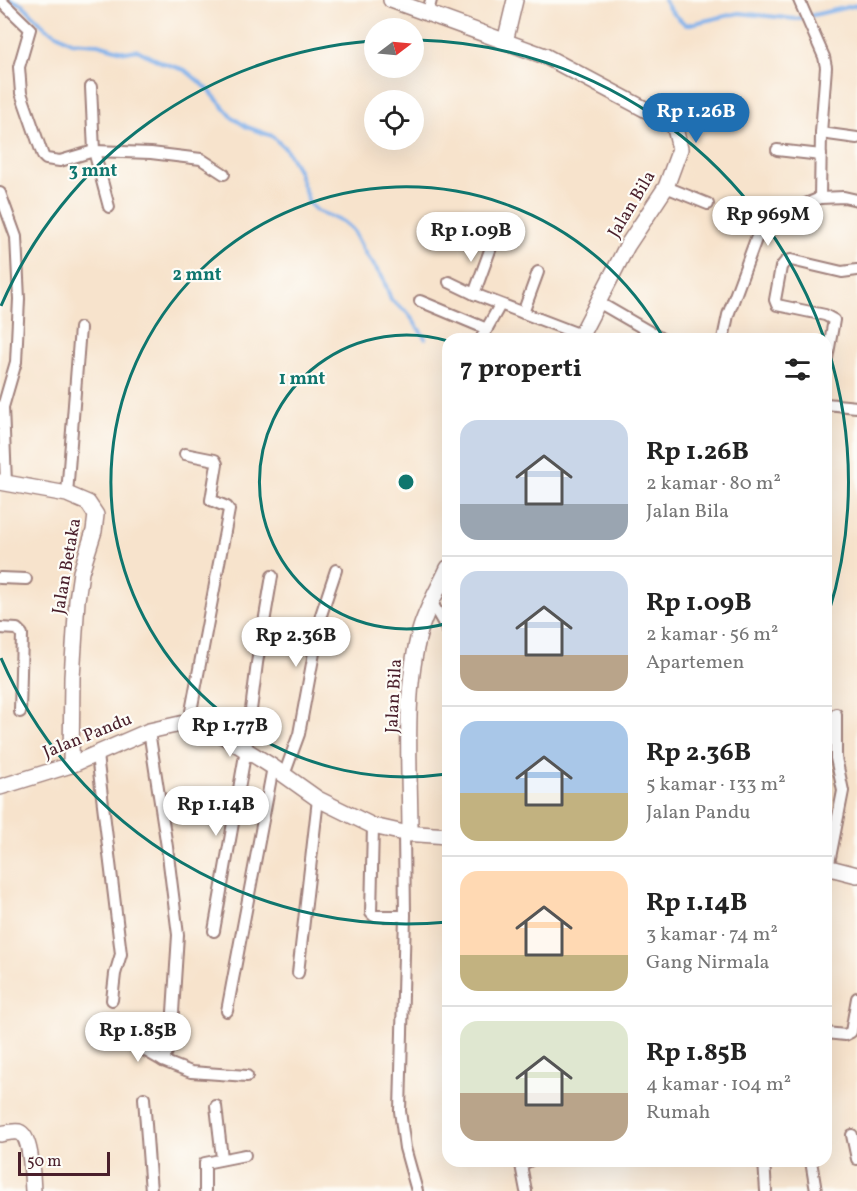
<!DOCTYPE html>
<html lang="id">
<meta charset="utf-8">
<style>
:root{--surface:#fff;--page:#f2f2f2;--text:#222;--muted:#767676;--line:#e0e0e0;--accent:#1f6fb2}
body{margin:0;font-family:Vollkorn,serif;background:var(--page);color:var(--text);height:100vh;display:flex;flex-direction:column;font-size:22px;white-space:nowrap}
*{box-sizing:border-box;margin:0}
p{font-size:20px;color:var(--muted)}
.icon{flex:none;width:33px;height:33px;fill:none;stroke:currentColor;stroke-width:2;stroke-linecap:round;stroke-linejoin:round}
.map{position:relative;flex:1;overflow:hidden}
.drawer{position:absolute;left:442px;top:333px;width:390px;height:834px;display:flex;flex-direction:column;background:var(--surface);border-radius:18px;box-shadow:0 6px 24px #0002}
.drawer>*{flex:none}
.needle{width:39px;rotate:74deg}
.tools{position:absolute;left:364px;top:18px;display:grid;gap:12px}
.tools a{display:grid;place-items:center;width:60px;height:60px;border-radius:50%;background:var(--surface);box-shadow:0 6px 24px #0002;font-size:30px}
.scale{position:absolute;left:18px;bottom:15px;width:92px;box-sizing:border-box;padding-left:6px;border:3px solid #4a1f2b;border-top:0;font-size:16px;line-height:21px;white-space:nowrap;color:#4a1f2b;-webkit-text-stroke:4px #fdfcf7;paint-order:stroke}
.price{position:absolute;translate:-50% -51px;padding:0 14px;border-radius:21px;background:#fff;color:#222;font-size:20px;line-height:39px;filter:drop-shadow(0 2px 3px #0008)}
.price::after{content:'';position:absolute;left:50%;top:36px;width:18px;height:14px;margin-left:-9px;background:inherit;clip-path:polygon(0 0,100% 0,50% 100%)}
.price.on{background:var(--accent);color:#fff}
ul{padding:0;list-style:none}
li{display:flex;align-items:center;gap:18px;height:150px;padding:0 18px}
li+li{border-top:2px solid var(--line)}
li span{display:grid;place-items:center;flex:none;width:168px;height:120px;border-radius:18px;color:#555}
li>.icon{margin-inline-start:auto}
span .icon{width:72px;height:72px;fill:#fffc;stroke-width:1}
li b{font-size:26px}
h2{display:flex;justify-content:space-between;align-items:center;height:72px;padding:0 18px;font-size:26px}
.map>svg:first-child{display:block}
.lines{fill:none;stroke-linecap:round;stroke-linejoin:round}
.stream{stroke:#7fb0ea;stroke-width:4}
.street-casing{stroke:#a0817c;stroke-width:14}
.secondary-casing{stroke:#a0817c;stroke-width:18}
.street{stroke:#fff;stroke-width:10}
.secondary{stroke:#fff;stroke-width:15}
.ring{fill:none;stroke:#0f766e;stroke-width:3}
.labels{text-anchor:middle;stroke-width:4.5;stroke-linejoin:round;paint-order:stroke}
.street-label{font-size:18px;fill:#4a1f2b;stroke:#fdfcf7}
.centre{fill:#0f766e;stroke:#fdfcf7;stroke-width:3}
.ring-label{font-size:18px;text-anchor:middle;font-weight:bold;fill:#0f766e;stroke:#fdfcf7;stroke-width:4.5;stroke-linejoin:round;paint-order:stroke}
</style>
<div class="map">
<svg width="857" height="1191" viewBox="0 0 857 1191">
<rect width="100%" height="100%" fill="#fdfcf7"/>
<filter id="ink" filterUnits="userSpaceOnUse"><feTurbulence type="fractalNoise" baseFrequency=".0167" numOctaves="2"/><feDisplacementMap in="SourceGraphic" scale="12" xChannelSelector="R" yChannelSelector="G"/><feConvolveMatrix kernelMatrix="1 2 1 2 8 2 1 2 1" color-interpolation-filters="sRGB"/></filter>
<filter id="wash" filterUnits="userSpaceOnUse"><feTurbulence type="fractalNoise" baseFrequency=".008" numOctaves="4" result="noise"/><feDisplacementMap in="SourceGraphic" scale="24" xChannelSelector="R" yChannelSelector="G"/><feGaussianBlur stdDeviation="1.35" result="paint"/><feColorMatrix in="noise" values="0 0 0 0 0 0 0 0 0 0 0 0 0 0 0 0 0 1.4 0 .05"/><feComposite in="paint" operator="in"/></filter>
<g filter="url(#wash)">
<rect width="100%" height="100%" fill="#f7e3cc"/>
<g class="lines">
<g class="stream">
<polyline points="9,0 22,4 46,28 71,42 98,44 126,52 137,50 163,63 185,70 207,88 233,118 247,127 272,136 286,149 298,170 309,203 317,211 342,221 352,229 366,255 383,278 391,300 408,313 425,338"/>
<polyline points="664,0 670,10 686,25 739,13 796,19 857,5"/>
</g>
</g>
</g>
<g filter="url(#ink)">
<g class="lines">
<g class="street-casing">
<g id="street">
<polyline points="0,0 30,29 19,67 21,93 43,156 46,159 60,161 94,151 151,153 201,159 224,174"/>
<polyline points="799,0 824,57 826,67 821,133 820,198"/>
<polyline points="428,12 431,0"/>
<polyline points="91,87 94,151 109,207"/>
<polyline points="821,133 857,138"/>
<polyline points="777,150 821,155"/>
<polyline points="666,187 708,204"/>
<polyline points="0,193 16,237 19,299 16,362 3,407 6,483"/>
<polyline points="449,282 474,294 581,335"/>
<polyline points="474,294 493,242"/>
<polyline points="420,301 487,329"/>
<polyline points="598,302 662,339"/>
<polyline points="523,313 538,272"/>
<polyline points="481,339 500,305"/>
<polyline points="723,339 728,315 756,239 765,224 777,216 820,198 844,197 857,200"/>
<polyline points="826,364 834,320 825,315 777,305 775,300 781,267 785,262 791,260 842,272 857,270"/>
<polyline points="826,404 857,407"/>
<polyline points="185,454 215,460 217,464 211,500 227,507 229,510 189,722"/>
<polyline points="67,494 80,328"/>
<polyline points="0,578 26,579"/>
<polyline points="432,603 448,631"/>
<polyline points="0,628 17,629 22,634 20,712"/>
<polyline points="149,731 167,847 178,935 171,1043 163,1061"/>
<polyline points="97,755 121,954 115,974 112,1000"/>
<polyline points="284,775 299,734 321,615 336,570"/>
<polyline points="373,826 371,913 374,916 399,916"/>
<polyline points="404,833 405,915 400,1111 405,1148 417,1191"/>
<polyline points="828,868 843,791 836,758 836,714"/>
<polyline points="214,931 246,749 257,663 272,576"/>
<polyline points="298,973 318,799"/>
<polyline points="227,1011 273,767"/>
<polyline points="826,1033 845,1035 851,1032 857,998"/>
<polyline points="128,1041 163,1061 191,1072 247,1076"/>
<polyline points="144,1098 151,1191"/>
<polyline points="216,1106 222,1158"/>
<polyline points="852,1135 857,1159"/>
<polyline points="764,1161 766,1191"/>
<polyline points="811,1161 816,1191"/>
<polyline points="205,1191 205,1163 245,1155"/>
<polyline points="526,1191 521,1165 529,1161"/>
</g>
</g>
<g class="secondary-casing">
<g id="secondary">
<polyline points="391,0 545,56 669,122 675,128 680,149 666,187 627,246 579,339"/>
<polyline points="505,42 515,0"/>
<polyline points="0,482 67,494 88,503 96,515 94,531 81,572 77,600 72,677 71,765"/>
<polyline points="0,787 71,765 149,731 189,722 217,732 273,767 318,799 373,826 404,833 448,836"/>
<path d="M410,834C410,769 403,693 420,631C426,609 439,588 448,568"/>
<polyline points="826,867 857,875"/>
<path d="M0,1134C6,1133 13,1131 19,1132C32,1136 32,1179 33,1191"/>
</g>
</g>
<use href="#street" class="street"/>
<use href="#secondary" class="secondary"/>
</g>
</g>
<g class="ring">
<path d="M448 623A147 147 0 1 1 448 341"/>
<path d="M447 774A295 295 0 1 1 664 339"/>
<path d="M448 922A442 442 0 0 1 1 658M1 306A442 442 0 0 1 371 41M418 40A442 442 0 0 1 824 338M828 349A442 442 0 0 1 828 615"/>
</g>
<g class="labels">
<g class="street-label">
<text transform="translate(631 204) rotate(-59)" y="6">Jalan Bila</text>
<text transform="translate(66 566) rotate(-80)" y="6">Jalan Betaka</text>
<text transform="translate(393 696) rotate(-87)" y="6">Jalan Bila</text>
<text transform="translate(87 735) rotate(-22)" y="6">Jalan Pandu</text>
</g>
</g>
<circle cx="406" cy="482" r="9" class="centre"/>
<g class="ring-label">
<text x="93" y="176">3 mnt</text>
<text x="197" y="280">2 mnt</text>
<text x="302" y="384">1 mnt</text>
</g>
</svg>
<div class="tools">
<a><svg class="needle" viewBox="-14 -14 28 28"><path d="M0-13l5 13h-10z" fill="#e53935"/><path d="M0 13l5-13h-10z" fill="#767676"/></svg></a>
<a><svg class="icon" aria-label="locate" viewBox="0 0 24 24"><circle cx="12" cy="12" r="6"/><path d="M12 2v4M12 18v4M2 12h4M18 12h4"/></svg></a>
</div>
<div class="scale">50 m</div>
<b class="price on" style="left:696px;top:144px">Rp 1.26B</b>
<b class="price" style="left:768px;top:247px">Rp 969M</b>
<b class="price" style="left:471px;top:263px">Rp 1.09B</b>
<b class="price" style="left:296px;top:668px">Rp 2.36B</b>
<b class="price" style="left:230px;top:758px">Rp 1.77B</b>
<b class="price" style="left:216px;top:837px">Rp 1.14B</b>
<b class="price" style="left:138px;top:1063px">Rp 1.85B</b>
<section class="drawer">
<h2>7 properti<svg class="icon" aria-label="filters" viewBox="0 0 24 24"><path d="M4 7h16M4 17h16"/><circle cx="9" cy="7" r="2"/><circle cx="15" cy="17" r="2"/></svg></h2>
<ul>
<li><span style="background:linear-gradient(#c9d6e8 70%,#9aa5b1 0)"><svg class="icon" aria-label="home" viewBox="0 0 24 24"><path d="M3 11l9-7 9 7M6 9v11h12V9"/></svg></span><div><b>Rp 1.26B</b><p>2 kamar · 80 m²</p><p>Jalan Bila</p></div></li>
<li><span style="background:linear-gradient(#c9d6e8 70%,#b9a48a 0)"><svg class="icon" aria-label="home" viewBox="0 0 24 24"><path d="M3 11l9-7 9 7M6 9v11h12V9"/></svg></span><div><b>Rp 1.09B</b><p>2 kamar · 56 m²</p><p>Apartemen</p></div></li>
<li><span style="background:linear-gradient(#a9c7e8 60%,#c2b280 0)"><svg class="icon" aria-label="home" viewBox="0 0 24 24"><path d="M3 11l9-7 9 7M6 9v11h12V9"/></svg></span><div><b>Rp 2.36B</b><p>5 kamar · 133 m²</p><p>Jalan Pandu</p></div></li>
<li><span style="background:linear-gradient(#ffd9b3 70%,#c2b280 0)"><svg class="icon" aria-label="home" viewBox="0 0 24 24"><path d="M3 11l9-7 9 7M6 9v11h12V9"/></svg></span><div><b>Rp 1.14B</b><p>3 kamar · 74 m²</p><p>Gang Nirmala</p></div></li>
<li><span style="background:linear-gradient(#dfe7d0 60%,#b9a48a 0)"><svg class="icon" aria-label="home" viewBox="0 0 24 24"><path d="M3 11l9-7 9 7M6 9v11h12V9"/></svg></span><div><b>Rp 1.85B</b><p>4 kamar · 104 m²</p><p>Rumah</p></div></li>
</ul>
</section>
</div>
